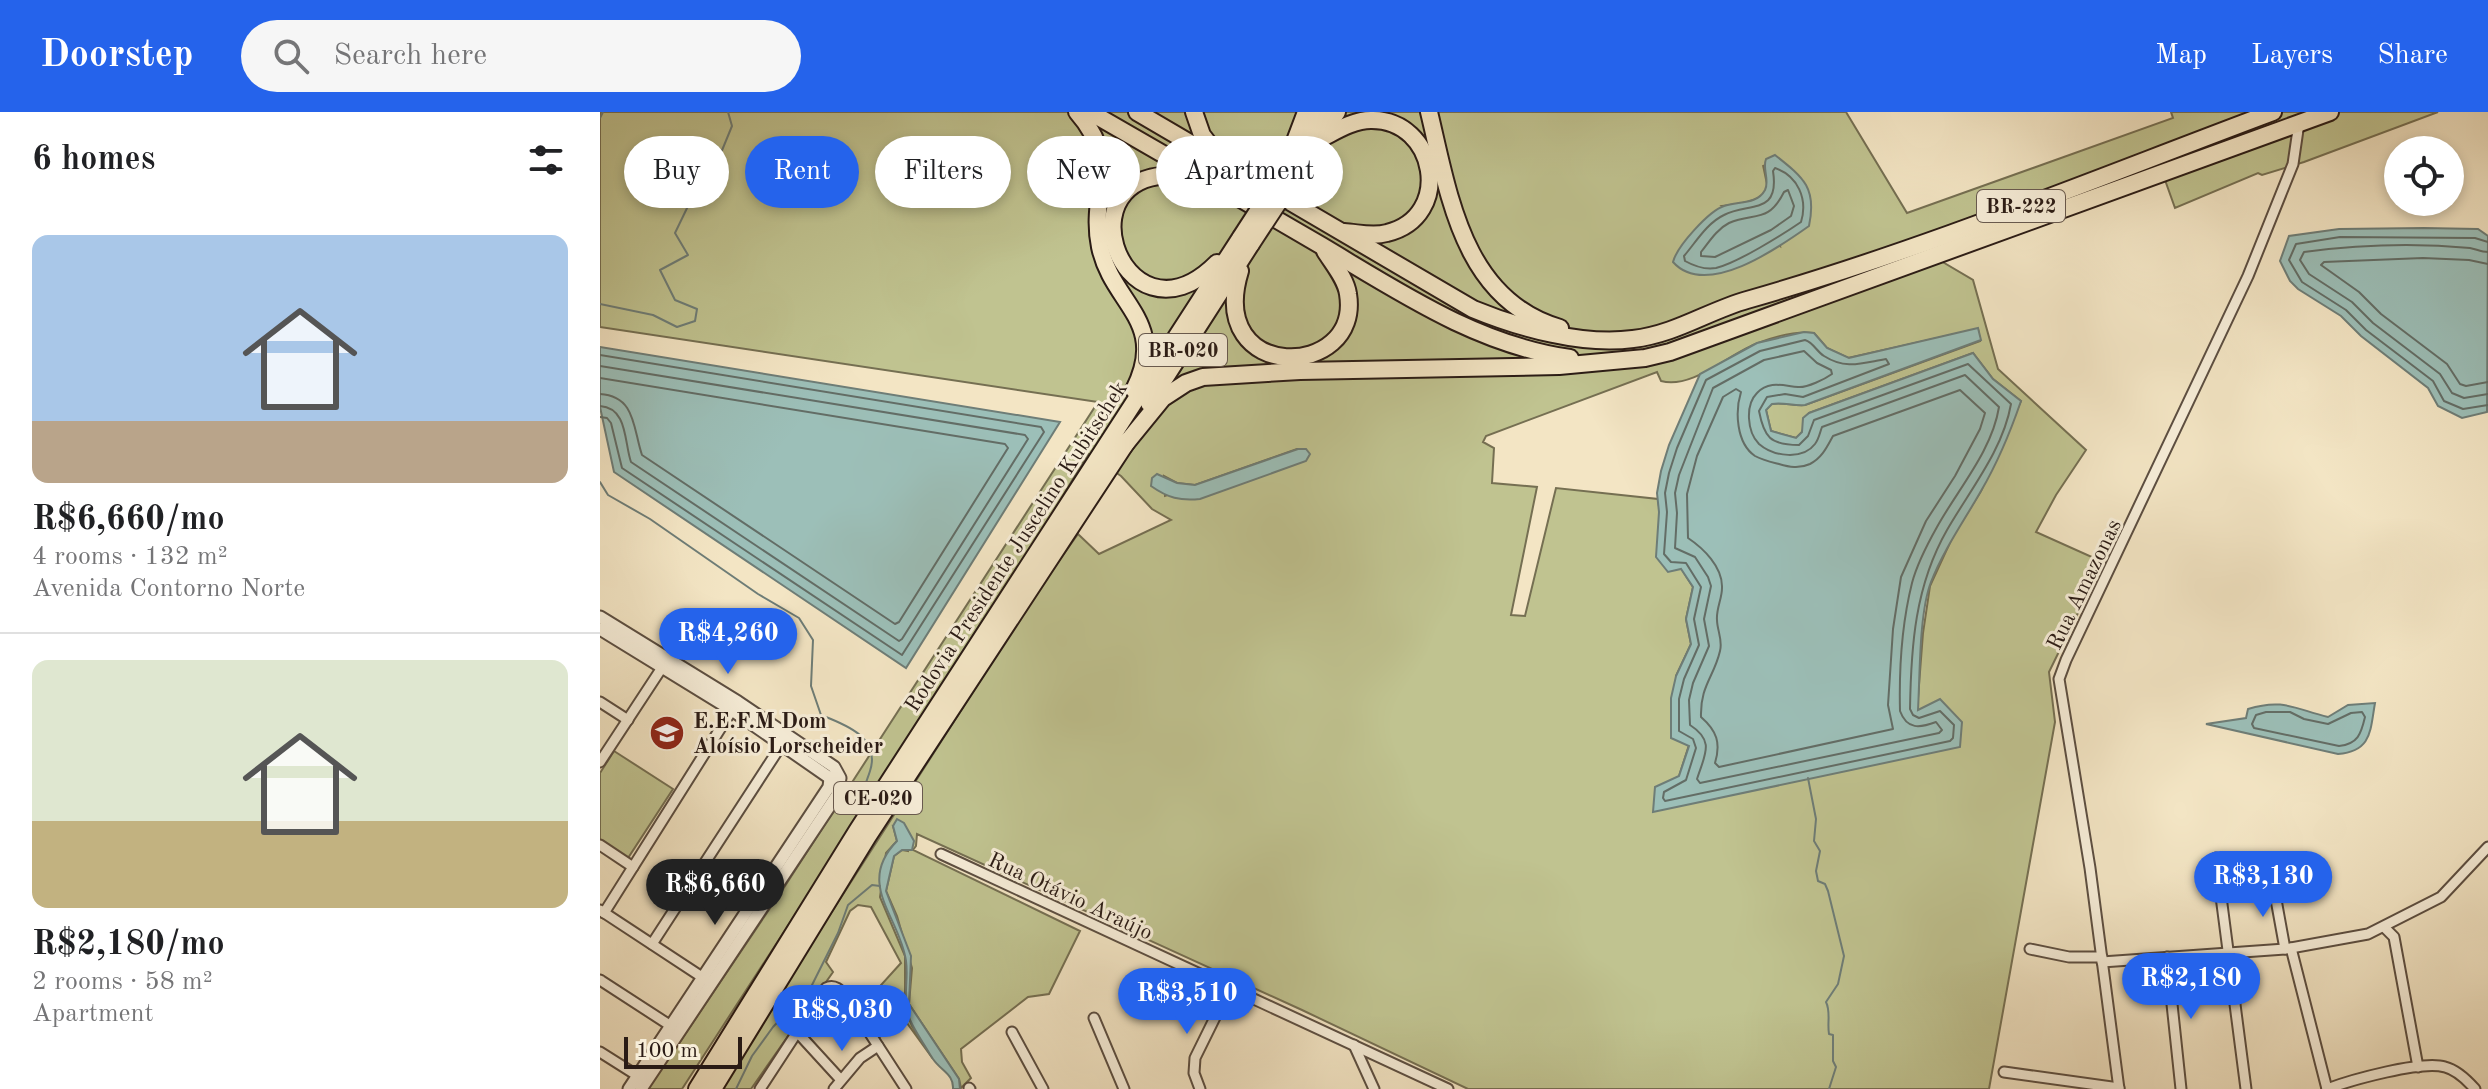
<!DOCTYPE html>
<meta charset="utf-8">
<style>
:root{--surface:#fff;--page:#f6f6f6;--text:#202124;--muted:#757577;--line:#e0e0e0;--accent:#2563eb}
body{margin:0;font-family:"Old Standard TT",serif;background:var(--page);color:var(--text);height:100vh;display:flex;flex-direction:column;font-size:30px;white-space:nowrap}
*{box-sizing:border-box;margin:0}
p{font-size:26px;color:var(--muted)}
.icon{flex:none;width:44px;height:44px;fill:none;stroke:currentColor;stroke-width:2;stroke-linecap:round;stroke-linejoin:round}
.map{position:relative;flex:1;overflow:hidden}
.drawer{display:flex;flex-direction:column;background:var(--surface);width:600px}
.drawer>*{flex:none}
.top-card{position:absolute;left:24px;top:24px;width:760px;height:72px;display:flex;gap:16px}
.tools{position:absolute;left:1784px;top:24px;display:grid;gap:16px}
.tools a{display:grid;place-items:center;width:80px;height:80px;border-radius:50%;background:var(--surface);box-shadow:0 4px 12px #0003;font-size:40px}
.scale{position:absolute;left:24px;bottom:20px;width:118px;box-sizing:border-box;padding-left:8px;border:4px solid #2a1b15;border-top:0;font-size:22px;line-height:28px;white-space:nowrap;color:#2a1b15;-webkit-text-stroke:6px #f7eed9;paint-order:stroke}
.price{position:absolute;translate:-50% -68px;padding:0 18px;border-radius:28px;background:var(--accent);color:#fff;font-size:26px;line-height:52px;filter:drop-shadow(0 2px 4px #0008)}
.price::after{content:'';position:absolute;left:50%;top:48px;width:24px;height:18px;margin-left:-12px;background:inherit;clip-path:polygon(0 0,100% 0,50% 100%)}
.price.on{background:#222;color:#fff}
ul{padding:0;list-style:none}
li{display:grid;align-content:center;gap:16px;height:424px;padding:0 32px}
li+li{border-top:2px solid var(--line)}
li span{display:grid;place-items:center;height:248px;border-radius:16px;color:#555}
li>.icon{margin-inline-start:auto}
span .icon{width:144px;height:144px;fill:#fffc;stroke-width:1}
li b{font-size:34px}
h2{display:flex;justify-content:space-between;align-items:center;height:96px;padding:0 32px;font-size:34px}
.pill{padding:0 28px;border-radius:36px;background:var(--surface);box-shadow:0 4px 12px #0003;font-size:28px;line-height:72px}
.pill.on{background:var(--accent);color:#fff}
header{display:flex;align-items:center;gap:48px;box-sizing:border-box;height:112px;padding:0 40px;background:var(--accent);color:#fff}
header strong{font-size:38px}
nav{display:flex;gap:44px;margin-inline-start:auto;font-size:28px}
.search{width:560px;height:72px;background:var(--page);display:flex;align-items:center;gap:20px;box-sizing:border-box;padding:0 28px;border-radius:44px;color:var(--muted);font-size:30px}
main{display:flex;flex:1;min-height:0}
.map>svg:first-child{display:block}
.green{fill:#c0c390;stroke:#756f52;stroke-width:2;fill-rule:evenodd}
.water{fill:#9cbfb8;stroke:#6e7d77;stroke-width:2}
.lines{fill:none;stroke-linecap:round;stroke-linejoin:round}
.shore{stroke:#636d66;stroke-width:2}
.stream{stroke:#6e7d77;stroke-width:2}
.minor-casing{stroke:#5c4e41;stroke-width:13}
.tertiary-casing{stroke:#5c4e41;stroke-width:15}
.trunk-casing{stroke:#2a1b15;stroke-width:20}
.minor{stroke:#f7eed9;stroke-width:9}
.tertiary{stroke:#f7eed9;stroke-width:11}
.trunk{stroke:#f3e5c4;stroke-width:16}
.trunk-bridge-casing{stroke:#2a1b15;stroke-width:20;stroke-linecap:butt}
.trunk-bridge{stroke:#f3e5c4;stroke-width:16}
.labels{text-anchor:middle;stroke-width:6;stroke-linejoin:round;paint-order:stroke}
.shield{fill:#f7eed9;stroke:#685a50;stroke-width:2}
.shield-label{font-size:20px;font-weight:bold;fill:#2a1b15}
.street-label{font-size:22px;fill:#2a1b15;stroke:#f7eed9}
.poi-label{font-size:22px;font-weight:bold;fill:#2a1b15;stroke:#f7eed9;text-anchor:start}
</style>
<header>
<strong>Doorstep</strong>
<div class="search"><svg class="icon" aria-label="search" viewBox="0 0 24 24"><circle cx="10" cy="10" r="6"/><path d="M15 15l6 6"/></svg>Search here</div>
<nav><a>Map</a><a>Layers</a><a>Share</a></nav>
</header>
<main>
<section class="drawer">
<h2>6 homes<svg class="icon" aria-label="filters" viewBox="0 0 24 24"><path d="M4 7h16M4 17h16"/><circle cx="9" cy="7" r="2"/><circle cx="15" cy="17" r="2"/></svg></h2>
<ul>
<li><span style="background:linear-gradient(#a9c7e8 75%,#b9a48a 0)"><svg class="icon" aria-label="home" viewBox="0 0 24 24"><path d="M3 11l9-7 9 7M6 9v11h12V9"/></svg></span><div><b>R$6,660/mo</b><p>4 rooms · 132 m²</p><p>Avenida Contorno Norte</p></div></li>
<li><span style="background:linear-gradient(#dfe7d0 65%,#c2b280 0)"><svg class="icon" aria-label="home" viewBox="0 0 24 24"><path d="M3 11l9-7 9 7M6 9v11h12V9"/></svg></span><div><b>R$2,180/mo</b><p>2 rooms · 58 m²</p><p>Apartment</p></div></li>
</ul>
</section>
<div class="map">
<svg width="1888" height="977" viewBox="0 0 1888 977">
<rect width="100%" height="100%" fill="#f3e5c4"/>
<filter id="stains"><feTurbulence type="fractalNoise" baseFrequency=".0025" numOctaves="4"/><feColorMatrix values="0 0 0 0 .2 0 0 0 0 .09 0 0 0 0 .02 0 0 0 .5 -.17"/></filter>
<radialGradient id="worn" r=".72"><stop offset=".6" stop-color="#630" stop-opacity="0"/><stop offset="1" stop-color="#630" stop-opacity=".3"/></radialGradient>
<g class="green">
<path d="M0,0H1246L1307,101L1573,6L1571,0H1838L1704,50L1662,63L1658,61L1575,96L1565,68L1341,149L1373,168L1398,257L1486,338L1456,383L1436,420L1503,450L1449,560L1455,610L1389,977H868L702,898L317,722L316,734L313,738L480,819L449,882L428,885L361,937L362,950L371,966L361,976L359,967L309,892L312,856L297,804L286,779L294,744L302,738L308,739L307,717L293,714L297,729L286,741L280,785L305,844V897L312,914L333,947L304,907L277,927L267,910L279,902L286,880L281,873L301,851L271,795L258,793L250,799L226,850L233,860L151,977H118L439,477L478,422L499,442L571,408L552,397L521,364L488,342L443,417L441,424L82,977H48L185,774L498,290L0,215ZM1163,53L1180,134L1122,94C1136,92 1165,91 1167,73C1167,67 1164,59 1163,53ZM1378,217L1380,229L1205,293C1193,294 1183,290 1171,292L1166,298L1171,319L1196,326L1202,320L1209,301L1373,241L1393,267L1421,289L1381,379L1353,424L1330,474L1323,521L1317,599L1079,664L1089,633L1076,564L1091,532L1086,507L1093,475C1076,450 1061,417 1058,387L956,376L925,504L911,503L937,375L892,371L894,336L883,330L886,324L1057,260L1061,269C1092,278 1130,241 1158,231C1174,225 1197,219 1214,221L1227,236L1248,246ZM697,337H706L565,384L564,364L577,371L595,373Z"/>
<polygon points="14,639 73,677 28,746 0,728 0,661"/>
</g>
<g class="water">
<path d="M1175,43C1204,66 1217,76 1209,114C1178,136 1106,187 1073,150C1077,134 1109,99 1124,94C1138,89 1157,93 1165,78C1170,68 1162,57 1166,47Z"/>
<polygon points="1824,116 1878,117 1888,124 1887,300 1862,306 1838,294 1828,276 1761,224 1741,204 1698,177 1690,169 1680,149 1689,124 1739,117"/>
<path d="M1378,216L1381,228L1205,293C1193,294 1183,290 1172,292L1166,298L1171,319L1196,326L1202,320L1203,306L1209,301L1373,241L1393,267L1421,289C1410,321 1398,350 1381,379C1364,409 1344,437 1331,470C1319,501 1320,564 1318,598L1340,587L1362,610L1360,635L1053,700L1055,675L1079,664L1089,634L1071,626V586L1076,564L1091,532L1086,507L1093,475L1081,457L1068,460L1056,445L1059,400L1057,381L1061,359L1069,333L1100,262L1157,231L1204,220L1214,221L1227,236L1249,246Z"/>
<polygon points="0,235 460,310 306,556 14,360 0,295"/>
<path d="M698,337H706L710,342L706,349L600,387C580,389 568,386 551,374L552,366L557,362L577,371L595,373Z"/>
<path d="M1775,591C1770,619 1772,639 1738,642L1606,612L1646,606L1648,597C1683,586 1695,597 1728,605L1748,593Z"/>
<path d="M297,707L304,711L314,729L312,738H302L294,744L286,779L311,844L309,892L359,967L360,977H353C354,962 341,959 333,947C328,939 315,919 311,910C301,889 309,871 306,849C300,805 255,772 297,729L293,714Z"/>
</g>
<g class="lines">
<g class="shore">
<path d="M1175,56C1198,64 1208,87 1201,110C1182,123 1137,151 1116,156C1104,158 1094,154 1085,149L1084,144C1096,130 1107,111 1124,103C1148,90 1180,104 1173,59Z"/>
<path d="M1188,78L1194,94L1191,104L1171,118L1115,145L1101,144V140C1109,130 1117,117 1129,111C1154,100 1168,112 1184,80Z"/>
<polyline points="1888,130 1875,126 1740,125 1696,132 1689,148 1702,170 1746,198 1766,218 1833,269 1844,289 1863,297 1888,293"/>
<path d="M1888,140C1881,140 1876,137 1870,136C1816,131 1757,133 1704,140L1700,148L1709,162L1752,190L1773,211L1840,262L1852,281L1864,286L1888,282"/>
<polyline points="1888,152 1869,148 1823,146 1724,150 1721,153 1759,180 1781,202 1847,252 1860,272 1866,274 1888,270"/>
<path d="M1205,228C1214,231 1216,239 1224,244C1246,258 1262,251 1286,247L1289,252L1203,285L1185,282L1167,285L1159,299C1164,325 1170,333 1199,333L1208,324L1214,308L1368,252L1411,292C1403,338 1370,378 1347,418C1315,474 1311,534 1310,597L1313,603L1319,606L1340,599L1354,613L1353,626L1350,629L1065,689L1063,686L1064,680L1086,668L1096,636L1093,627L1079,619V587L1084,567L1099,533L1094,507L1101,475L1086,451L1071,450L1064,442L1067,400L1065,381L1069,361L1077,336L1106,268L1160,239Z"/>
<path d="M1204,239L1217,251L1231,258L1232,262C1225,267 1207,276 1198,275C1184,274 1169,268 1157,281C1145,293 1147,320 1159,332C1174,345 1203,348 1215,332C1219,327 1220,320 1222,315L1365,263L1399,295C1392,339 1358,377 1337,415C1328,431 1317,452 1312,471C1302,511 1299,558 1300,599C1307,618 1320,616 1336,610L1342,618L1339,621L1100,671L1097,667C1105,642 1115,629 1090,613L1089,588L1093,571L1109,534L1104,507L1111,474L1108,465L1095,445L1075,436L1077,401L1075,381L1079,363L1113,276L1164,248Z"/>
<polyline points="0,243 441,315 444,320 302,543 22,356 11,311 7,306 0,305"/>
<path d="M0,254L425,323L428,327L302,527L299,529L31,350C24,330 28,296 0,294"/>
<path d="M0,266L405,332L408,336L299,510L295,512L42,343C33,317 36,284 0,282"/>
<path d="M1136,277L1141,280C1135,299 1136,331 1155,344C1162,348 1171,350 1179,352C1189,355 1199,357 1210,352C1222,346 1227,335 1233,324L1360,278L1385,301L1380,317L1355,364L1326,409L1301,465L1293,517L1288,593L1293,617L1119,655L1115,651C1121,631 1117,619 1101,605C1100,574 1114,565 1120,539C1123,528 1117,518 1117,508C1116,497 1122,487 1122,476C1123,455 1103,436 1088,426L1087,382L1097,344L1123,285Z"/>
<path d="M1666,600H1690L1704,607L1728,612L1751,601L1762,600L1765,605C1761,622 1758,632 1739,634L1654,616L1652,612L1656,603Z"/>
</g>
<g class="stream">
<polyline points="0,6 3,0"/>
<polyline points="0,192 53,203 77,215 95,209 97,197 75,188 60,158 88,143 75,121 89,92 110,82 104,54 116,53 132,14 128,0"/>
<path d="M0,370L8,383L50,407L158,482L199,506L213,528L211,574L221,603C244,612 281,625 270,659C266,672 262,676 266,690"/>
<path d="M1208,666L1216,707L1214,729L1220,739L1216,759L1218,769L1225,772L1228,779L1244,844L1238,872L1226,890C1231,900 1227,911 1229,922L1233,923V949L1236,955L1229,977"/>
<polyline points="136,977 152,944 173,915 211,875 238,821 248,793 272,773 280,774"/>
</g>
<g class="minor-casing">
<g id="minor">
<polyline points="0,590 28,608"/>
<polyline points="0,650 65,551"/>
<polyline points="0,733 33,755"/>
<polyline points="341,742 848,977"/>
<polyline points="1616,746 1646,977"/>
<polyline points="1673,771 1685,837"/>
<polyline points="0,798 108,869"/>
<polyline points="4,801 132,598"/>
<polyline points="1785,816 1794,825 1818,955"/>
<polyline points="52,832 184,629"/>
<polyline points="1691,836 1727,977"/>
<polyline points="1430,837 1469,845 1502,845"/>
<polyline points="1567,845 1581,977"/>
<polyline points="1502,850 1685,837 1768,822 1841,785 1888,735"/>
<polyline points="0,868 71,914"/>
<polyline points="494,906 524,977"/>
<polyline points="412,920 443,977"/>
<polyline points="198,921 241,968"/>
<polyline points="754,933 774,977"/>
<polyline points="0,940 38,964"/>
<polyline points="1404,960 1519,976"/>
<polyline points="369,976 370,977"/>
<path d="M160,977L226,876C235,871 241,879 247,886L306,977"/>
<polyline points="234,977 260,946 278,934"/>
<polyline points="600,977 594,961 595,946 629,877"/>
<polyline points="1519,977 1490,756 1459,567 1466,548 1648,164 1693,52 1699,11"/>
<path d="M1727,977C1751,968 1822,948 1845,955C1857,958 1867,968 1875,977"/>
</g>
</g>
<g class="tertiary-casing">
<g id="tertiary">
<polyline points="0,505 138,590 234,655 240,666 237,683 41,977"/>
<polyline points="0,517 132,598 230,666"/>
<polyline points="29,977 229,675 230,666"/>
</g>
</g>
<g class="trunk-casing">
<g id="trunk">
<path d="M477,0C522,51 489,81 500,135C512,192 569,209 534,278"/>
<path d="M490,0C568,45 645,89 722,134C801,181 878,233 970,246"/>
<path d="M537,0L873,197C919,216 983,234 1033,227C1076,222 1108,199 1147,188C1326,137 1499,65 1673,0"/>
<polyline points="594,0 602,23 619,45"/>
<path d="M829,0C849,83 863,188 960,216"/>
<path d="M720,27C736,19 753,8 771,8C837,7 854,105 787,121C773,125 759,121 744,120"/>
<polyline points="695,29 706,0"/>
<polyline points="687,54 723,0"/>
<polyline points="697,62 737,0"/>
<path d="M597,66C450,38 520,248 617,151"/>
<path d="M640,159C605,272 762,268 748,182C746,167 733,152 725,139"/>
<polyline points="549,291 651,132"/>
<polyline points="523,335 563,286 586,271 603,265 700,259 959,254 1045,246 1070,240 1730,0"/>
<polyline points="97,977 257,719 641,125"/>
<polyline points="113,977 268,724 528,328"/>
</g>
</g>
<use href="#minor" class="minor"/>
<use href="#tertiary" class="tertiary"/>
<use href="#trunk" class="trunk"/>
<g class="trunk-bridge-casing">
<g id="trunk-bridge">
<polyline points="641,125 687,54"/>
<polyline points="651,132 697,62"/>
</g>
</g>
<use href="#trunk-bridge" class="trunk-bridge"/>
</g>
<defs>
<g id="school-disc" transform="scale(1.8)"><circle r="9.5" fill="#8f2418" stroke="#f7eed9"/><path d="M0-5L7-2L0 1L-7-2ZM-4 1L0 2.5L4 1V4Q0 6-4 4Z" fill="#fff"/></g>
</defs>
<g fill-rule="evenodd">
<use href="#school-disc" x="67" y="621"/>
</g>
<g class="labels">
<g class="shield">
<rect x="1377" y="78" width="88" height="32" rx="6"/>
<rect x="539" y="222" width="88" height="32" rx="6"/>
<rect x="234" y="670" width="88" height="32" rx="6"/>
</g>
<g class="shield-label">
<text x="1421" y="101">BR-222</text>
<text x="583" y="245">BR-020</text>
<text x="278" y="693">CE-020</text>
</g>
<g class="street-label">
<text transform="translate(415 434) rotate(-57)" y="8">Rodovia Presidente Juscelino Kubitschek</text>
<text transform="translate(1483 472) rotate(-64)" y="8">Rua Amazonas</text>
<text transform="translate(471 783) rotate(25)" y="8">Rua Otávio Araújo</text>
</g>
<g class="poi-label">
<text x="93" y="616">E.E.F.M Dom<tspan x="93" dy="25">Aloísio Lorscheider</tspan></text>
</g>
</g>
<rect width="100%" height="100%" filter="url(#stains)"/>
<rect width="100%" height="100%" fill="url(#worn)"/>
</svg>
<div class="tools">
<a><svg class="icon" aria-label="locate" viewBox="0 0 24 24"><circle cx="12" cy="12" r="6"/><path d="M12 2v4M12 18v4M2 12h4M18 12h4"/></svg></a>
</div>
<div class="scale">100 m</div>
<b class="price" style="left:128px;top:564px">R$4,260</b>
<b class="price" style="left:1663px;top:807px">R$3,130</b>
<b class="price on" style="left:115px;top:815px">R$6,660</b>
<b class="price" style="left:1591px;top:909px">R$2,180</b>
<b class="price" style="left:587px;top:924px">R$3,510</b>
<b class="price" style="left:242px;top:941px">R$8,030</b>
<div class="top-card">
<a class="pill">Buy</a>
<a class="pill on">Rent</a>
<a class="pill">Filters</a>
<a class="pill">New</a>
<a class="pill">Apartment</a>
</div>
</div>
</main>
